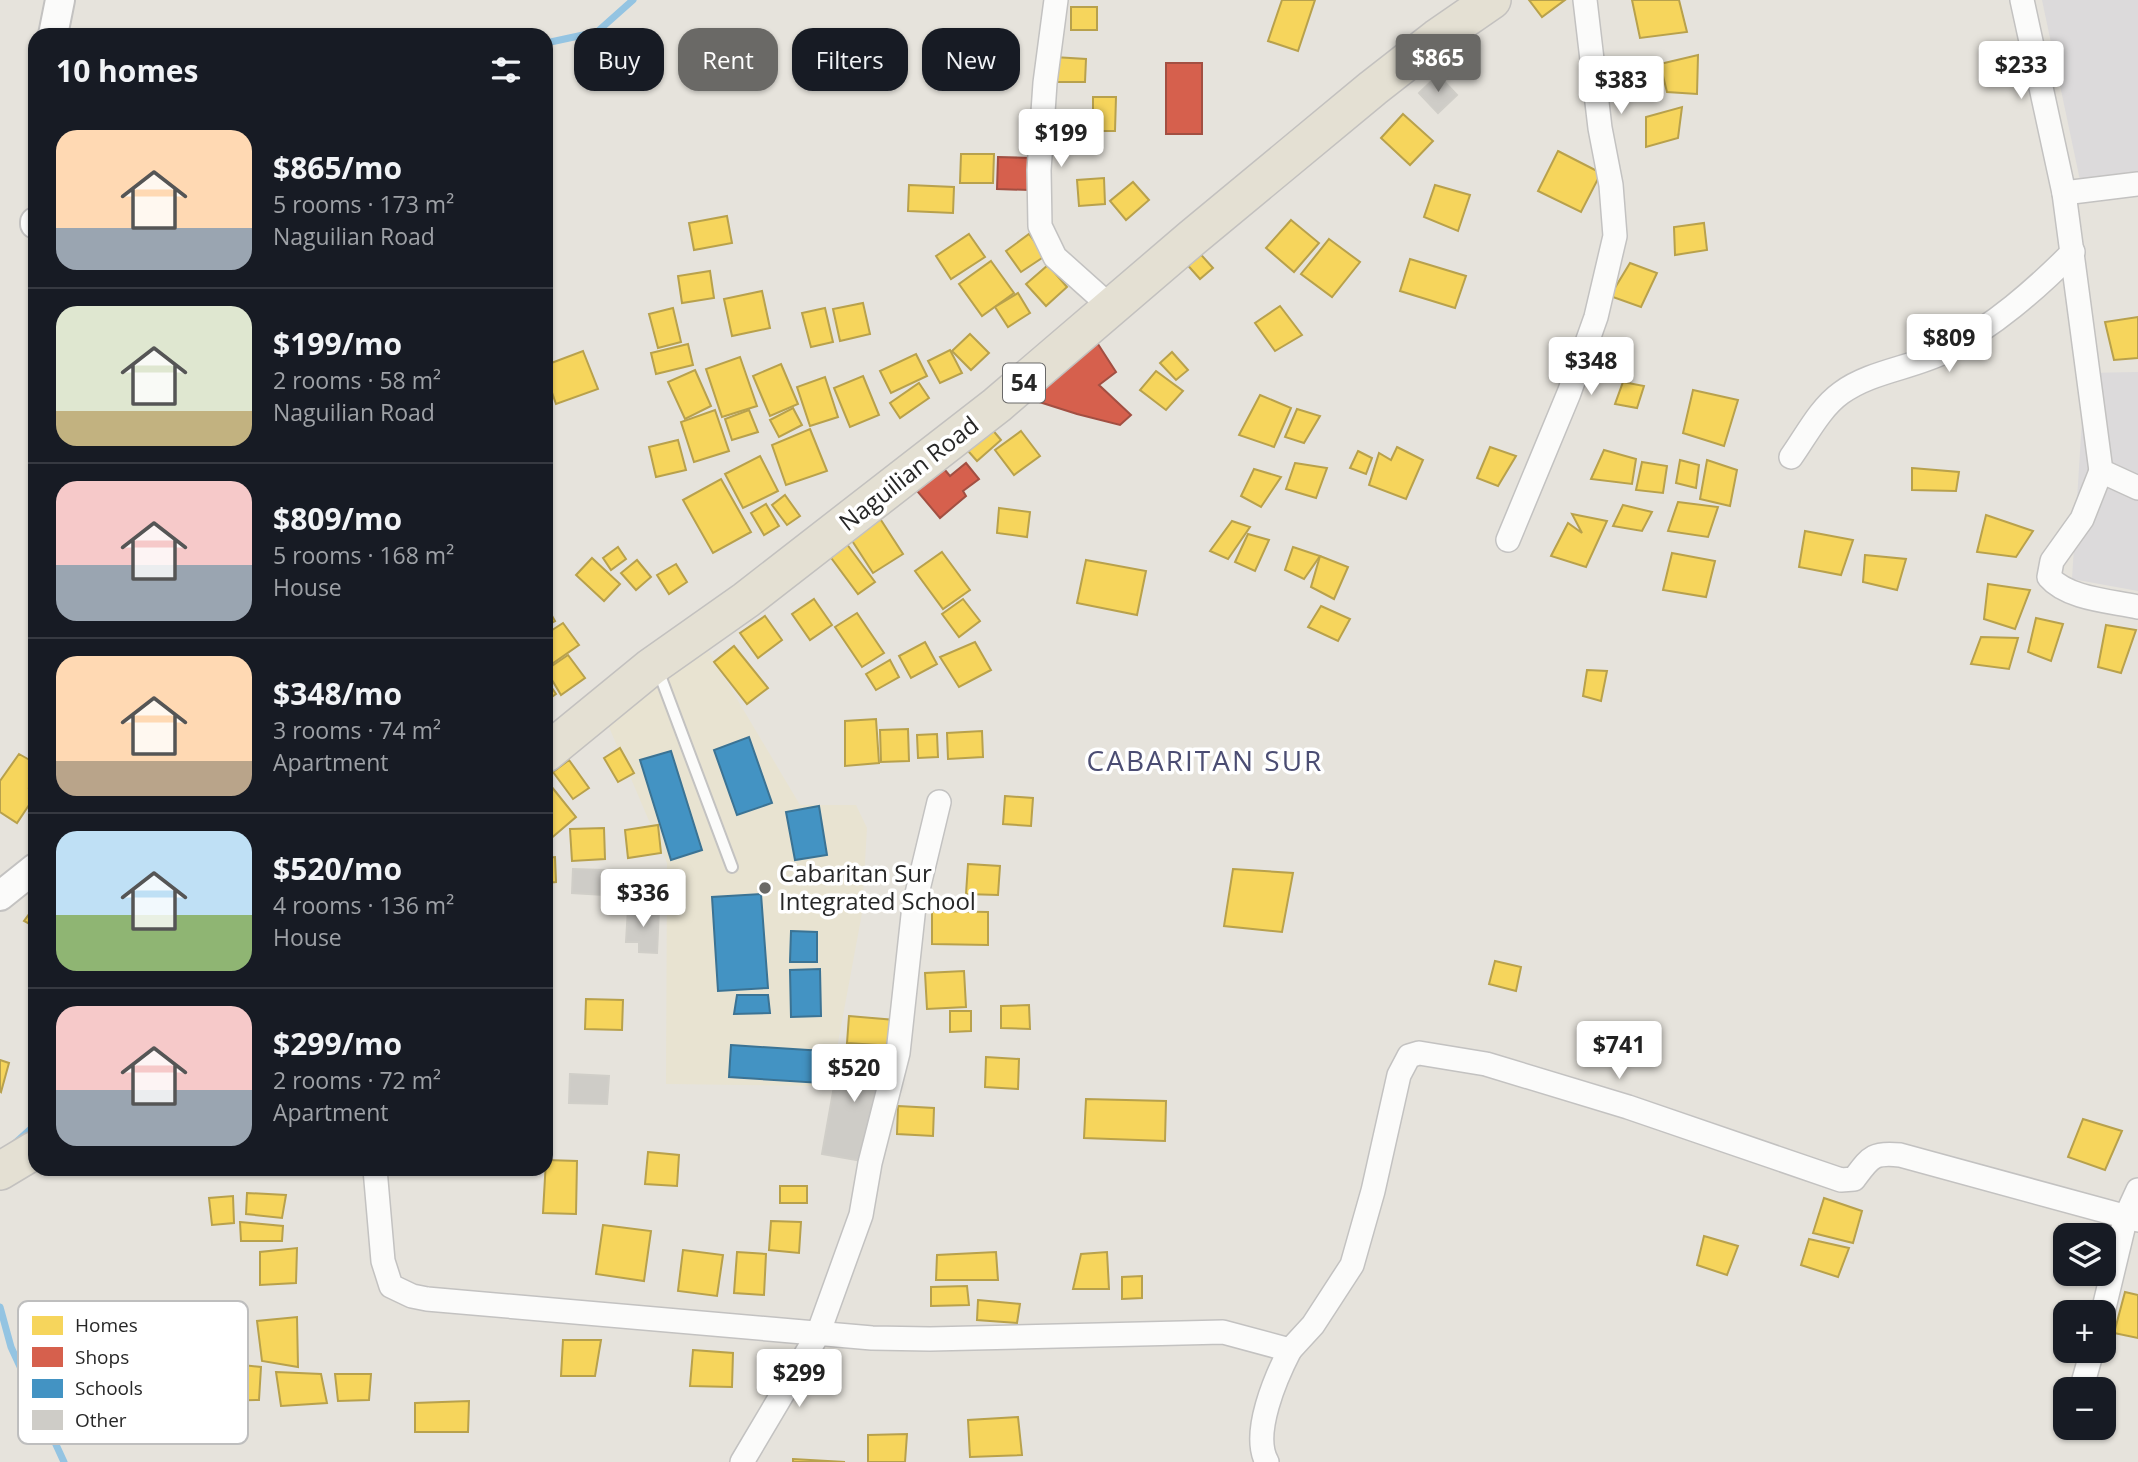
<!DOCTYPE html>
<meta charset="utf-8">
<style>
:root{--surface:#171b24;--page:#20242c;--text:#f1f3f6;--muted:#9ea1a6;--line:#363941;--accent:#6a6966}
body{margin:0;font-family:"Open Sans",sans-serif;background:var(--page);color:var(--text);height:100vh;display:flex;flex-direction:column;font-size:26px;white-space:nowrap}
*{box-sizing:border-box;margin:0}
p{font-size:23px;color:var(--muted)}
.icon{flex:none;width:38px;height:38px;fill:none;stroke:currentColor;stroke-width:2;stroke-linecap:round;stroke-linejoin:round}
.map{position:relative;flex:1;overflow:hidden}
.details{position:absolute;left:28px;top:28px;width:525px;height:1148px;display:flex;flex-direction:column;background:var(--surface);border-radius:21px;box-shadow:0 2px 5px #0004}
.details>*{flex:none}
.hud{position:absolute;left:574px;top:28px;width:665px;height:63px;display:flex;gap:14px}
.controls{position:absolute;left:2053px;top:1223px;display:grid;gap:14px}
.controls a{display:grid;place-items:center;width:63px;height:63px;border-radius:14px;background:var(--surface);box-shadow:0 2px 5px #0004;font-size:35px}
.price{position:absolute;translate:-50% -60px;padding:0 16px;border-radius:7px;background:#fff;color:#222;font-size:23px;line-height:46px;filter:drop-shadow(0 2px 4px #0008)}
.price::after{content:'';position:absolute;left:50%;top:42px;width:21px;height:16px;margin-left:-10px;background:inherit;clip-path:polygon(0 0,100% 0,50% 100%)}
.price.on{background:var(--accent);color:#fff}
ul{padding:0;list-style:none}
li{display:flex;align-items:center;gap:21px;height:175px;padding:0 28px}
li+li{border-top:2px solid var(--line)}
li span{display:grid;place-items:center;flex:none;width:196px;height:140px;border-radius:21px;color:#555}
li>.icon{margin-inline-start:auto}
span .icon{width:84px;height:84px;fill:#fffc;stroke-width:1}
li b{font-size:30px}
h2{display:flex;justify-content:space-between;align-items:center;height:84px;padding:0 28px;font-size:30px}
.chip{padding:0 24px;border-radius:21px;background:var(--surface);box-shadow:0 2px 5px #0004;font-size:24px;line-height:63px}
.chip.on{background:var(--accent);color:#fff}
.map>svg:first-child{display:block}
.industrial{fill:#dcdadb}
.education{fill:#e8e3d1}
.homes{fill:#f6d55c;stroke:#b8a14c;stroke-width:2}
.shops{fill:#d6604d;stroke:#a24f42;stroke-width:2}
.schools{fill:#4393c3;stroke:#3b7394;stroke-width:2}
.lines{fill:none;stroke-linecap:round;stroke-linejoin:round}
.stream{stroke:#94c4e2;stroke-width:7}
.building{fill:#ceccc7;stroke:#d0cec8;stroke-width:2}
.service-casing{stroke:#c3c2c1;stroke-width:14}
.minor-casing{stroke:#c3c2c1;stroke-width:26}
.tertiary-casing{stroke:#c3c2c1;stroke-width:32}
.trunk-casing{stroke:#c3c1bf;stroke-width:40}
.service{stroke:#fbfbfa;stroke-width:10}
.minor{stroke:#fbfbfa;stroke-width:23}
.tertiary{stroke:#fbfbfa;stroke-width:28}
.trunk{stroke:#e4e0d3;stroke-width:37}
.poi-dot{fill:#6a6966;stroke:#fff;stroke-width:2.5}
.labels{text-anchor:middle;stroke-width:7;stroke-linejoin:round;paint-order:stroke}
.shield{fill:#fff;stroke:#686868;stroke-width:2}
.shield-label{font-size:23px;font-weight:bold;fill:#272727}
.street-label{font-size:24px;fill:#272727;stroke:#fff}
.poi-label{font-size:24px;fill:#272727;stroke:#fff;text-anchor:start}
.quarter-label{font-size:28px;letter-spacing:2px;fill:#4b4d73;stroke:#fff}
.key{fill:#fff;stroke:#bebebe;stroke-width:2}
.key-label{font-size:19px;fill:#272727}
</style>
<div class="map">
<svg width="2138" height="1462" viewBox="0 0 2138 1462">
<rect width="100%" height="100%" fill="#e6e3dc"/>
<g class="industrial">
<polygon points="2042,0 2138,0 2138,176 2081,185"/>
<polygon points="2138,372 2138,591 2072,579 2085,373"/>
</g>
<polygon class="education" points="702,640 800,805 856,805 867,828 862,913 830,1086 666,1084 667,863 603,713"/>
<g class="homes">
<polygon points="1282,0 1315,0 1298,51 1268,41"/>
<polygon points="1529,0 1565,0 1542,17"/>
<polygon points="1632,0 1679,0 1687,32 1640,38"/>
<rect x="1071" y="7" width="26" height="23"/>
<polygon points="1698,55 1697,94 1667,92 1660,64"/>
<polygon points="1054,57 1086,59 1085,82 1053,82"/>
<polygon points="1093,97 1116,97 1115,131 1093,131"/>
<polygon points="1682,107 1678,138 1646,147 1646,117"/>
<polygon points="1403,114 1433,141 1410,165 1381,138"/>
<polygon points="1558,151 1601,173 1581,212 1538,191"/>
<polygon points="961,154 994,154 993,183 960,183"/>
<polygon points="1104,178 1105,204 1079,206 1077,180"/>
<polygon points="1133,182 1149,200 1126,220 1110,201"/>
<polygon points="909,185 954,187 953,213 908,211"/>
<polygon points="1435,185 1470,195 1458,231 1424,217"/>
<polygon points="727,216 732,243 694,250 689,223"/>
<polygon points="1291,220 1319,243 1294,272 1266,248"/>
<polygon points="1704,223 1707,250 1675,255 1674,227"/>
<polygon points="969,234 985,257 951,279 936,256"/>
<polygon points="1029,234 1045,256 1021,272 1006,251"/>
<polygon points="1329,239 1360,262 1332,297 1301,274"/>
<polygon points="1195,248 1213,268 1200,279 1183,260"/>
<polygon points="1410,259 1466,276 1455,308 1400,291"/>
<polygon points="991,261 1014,293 982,316 959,284"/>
<polygon points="1630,263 1657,273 1641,307 1610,296"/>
<polygon points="1048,265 1067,287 1046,306 1026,284"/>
<polygon points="710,271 714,298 682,303 678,276"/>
<polygon points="762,291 770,328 732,336 724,299"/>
<polygon points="1018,293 1030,313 1008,327 995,307"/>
<polygon points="863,303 870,334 840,341 833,309"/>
<polygon points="1280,306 1302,335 1275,351 1255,323"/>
<polygon points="673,308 681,342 658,348 649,314"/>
<polygon points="825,308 833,342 811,347 802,313"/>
<polygon points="2138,317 2138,358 2114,360 2105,322"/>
<polygon points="970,334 989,353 971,370 952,351"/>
<polygon points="688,344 693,365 656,374 651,353"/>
<polygon points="950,350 962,373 940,383 928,361"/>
<polygon points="583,351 598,389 556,404 546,375 546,365"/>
<polygon points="1172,352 1188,370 1176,380 1160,363"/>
<polygon points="916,354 927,376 891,393 880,371"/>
<polygon points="740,357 757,406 722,417 706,369"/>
<polygon points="781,364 798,404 770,416 753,376"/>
<polygon points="695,370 711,406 685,419 668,382"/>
<polygon points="1156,371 1183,391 1166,410 1140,390"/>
<polygon points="863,376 879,415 850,427 834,388"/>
<polygon points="825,377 838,417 810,426 797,387"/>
<polygon points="1623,382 1644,386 1637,408 1615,404"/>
<polygon points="919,383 929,398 900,418 890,403"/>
<polygon points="1693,390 1738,400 1724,446 1683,433"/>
<polygon points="1260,395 1291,408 1274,447 1239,435"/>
<polygon points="793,408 802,425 779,437 770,420"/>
<polygon points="1297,409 1320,416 1304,443 1285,437"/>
<polygon points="715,410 729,451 694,462 681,422"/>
<polygon points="749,410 758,432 732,440 725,419"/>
<polygon points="986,422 1001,440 977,461 961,443"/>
<polygon points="810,429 827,471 786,485 772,445"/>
<polygon points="1021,431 1040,456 1014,475 995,450"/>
<polygon points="678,440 686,470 656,477 649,447"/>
<polygon points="1397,447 1423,460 1406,499 1369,485 1379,453 1391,460"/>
<polygon points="1490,447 1516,456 1498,486 1477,478"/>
<polygon points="1604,450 1636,459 1632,484 1591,479"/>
<polygon points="1358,451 1372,458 1366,474 1350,468"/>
<polygon points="760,456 778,491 743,508 725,474"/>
<polygon points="1680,460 1699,465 1696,488 1676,483"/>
<polygon points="1707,460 1737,470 1730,506 1700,499"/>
<polygon points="1642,462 1667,466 1663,493 1636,490"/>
<polygon points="1295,463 1327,468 1316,498 1286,489"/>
<polygon points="1912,468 1959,472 1956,491 1912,490"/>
<polygon points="1254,469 1281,477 1261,507 1241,496"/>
<polygon points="721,479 751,532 713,553 683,500"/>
<polygon points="785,495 800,516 787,525 772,505"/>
<polygon points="1678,502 1718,507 1708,537 1668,531"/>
<polygon points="766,504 779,526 764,535 751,513"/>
<polygon points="1623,505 1652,512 1642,531 1613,526"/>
<polygon points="999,508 1030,512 1027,537 997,533"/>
<polygon points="1572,514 1607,521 1586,567 1551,556 1568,523 1582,533"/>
<polygon points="1986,515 2033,531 2016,557 1977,552"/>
<polygon points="879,517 903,554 873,573 849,536"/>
<polygon points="1232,521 1250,527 1228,559 1210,551"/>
<polygon points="1805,531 1853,540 1841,575 1799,567"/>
<polygon points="1248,534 1269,540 1255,571 1235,562"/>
<polygon points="846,543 875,582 858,594 829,555"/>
<polygon points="618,547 626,559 611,570 603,558"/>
<polygon points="1293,547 1320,556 1304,579 1285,570"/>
<polygon points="942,552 970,590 943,609 915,571"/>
<polygon points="1672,553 1715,561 1706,597 1663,590"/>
<polygon points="1865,555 1906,559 1897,590 1863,582"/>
<polygon points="1320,556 1348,567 1334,599 1311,587"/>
<polygon points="592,558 620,584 604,601 576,575"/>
<polygon points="637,560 651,577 636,590 621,573"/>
<polygon points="1086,560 1146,571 1137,615 1077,603"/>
<polygon points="676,564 687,582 669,594 657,575"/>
<polygon points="1988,584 2030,590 2015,629 1984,619"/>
<polygon points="814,599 832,625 810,640 792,614"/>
<polygon points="963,599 980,621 959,637 942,614"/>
<polygon points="546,605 555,621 546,626"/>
<polygon points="1321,606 1350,619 1338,641 1308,627"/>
<polygon points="857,613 884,653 862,667 835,627"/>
<polygon points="765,616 782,640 758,658 740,633"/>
<polygon points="2036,618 2063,624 2051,661 2028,652"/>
<polygon points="563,623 579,645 546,668 546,634"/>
<polygon points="2106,625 2136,630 2121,673 2098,667"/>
<polygon points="1981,637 2018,638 2009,669 1971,664"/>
<polygon points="925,642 937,664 911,678 899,656"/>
<polygon points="975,642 991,670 959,687 940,657"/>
<polygon points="734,646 768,688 747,704 714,662"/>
<polygon points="568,655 585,678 561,695 546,670"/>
<polygon points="890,660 899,677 876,690 866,674"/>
<polygon points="1587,670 1607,671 1601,701 1583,696"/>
<polygon points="546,679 556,694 546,701"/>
<polygon points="876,719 879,763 845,766 845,721"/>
<polygon points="908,729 909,761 881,762 880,730"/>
<polygon points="982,731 983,757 948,759 947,733"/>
<polygon points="937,734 938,757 918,758 917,735"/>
<polygon points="620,748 634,773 618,782 604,758"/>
<polygon points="19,754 35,763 35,779 29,788 35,792 35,796 17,823 0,812 0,781"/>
<polygon points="569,760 589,788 573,799 553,772"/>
<polygon points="551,786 576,817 548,841 546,790"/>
<polygon points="1005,796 1033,798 1031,826 1003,824"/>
<polygon points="658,825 661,853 628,858 625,830"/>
<polygon points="604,828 605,859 572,861 570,829"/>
<polygon points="555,857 556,882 546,883 546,858"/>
<polygon points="968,864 1000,866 998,895 966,894"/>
<polygon points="1233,869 1293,873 1282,932 1224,926"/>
<polygon points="35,906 35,927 24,921"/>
<polygon points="932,911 988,912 988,945 932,944"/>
<polygon points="1495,961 1521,967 1516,991 1489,984"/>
<polygon points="964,971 966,1007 927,1009 925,973"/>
<polygon points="586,999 623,1000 622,1030 585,1029"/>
<polygon points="1029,1005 1030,1029 1001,1028 1001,1006"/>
<polygon points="950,1011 971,1011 971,1031 950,1032"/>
<polygon points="849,1016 895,1020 893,1046 847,1043"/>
<polygon points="986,1057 1019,1059 1018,1089 985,1087"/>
<polygon points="0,1060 9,1063 1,1092 0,1091"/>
<polygon points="1086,1099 1166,1101 1165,1141 1084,1138"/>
<polygon points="898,1106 934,1108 933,1136 897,1134"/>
<polygon points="2083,1119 2122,1131 2105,1170 2068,1157"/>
<polygon points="648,1152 679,1155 677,1186 645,1184"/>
<polygon points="546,1160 577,1161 576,1214 543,1213"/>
<rect x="780" y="1186" width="27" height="17"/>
<polygon points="247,1193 286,1195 282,1218 246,1214"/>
<polygon points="233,1196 234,1223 212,1225 209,1198"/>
<polygon points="1824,1198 1862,1211 1853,1243 1813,1233"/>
<polygon points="771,1221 801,1222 799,1253 769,1250"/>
<polygon points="240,1222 283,1226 282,1241 241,1241"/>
<polygon points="603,1225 651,1231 644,1281 596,1274"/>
<polygon points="1704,1236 1738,1246 1727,1275 1697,1265"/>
<polygon points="1809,1239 1849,1248 1838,1277 1801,1265"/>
<polygon points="297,1248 296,1283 260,1285 260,1252"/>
<polygon points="683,1250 723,1255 717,1296 678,1291"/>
<polygon points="737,1252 766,1254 764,1295 734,1293"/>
<polygon points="996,1252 998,1280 936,1280 937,1255"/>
<polygon points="1107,1252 1109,1289 1073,1289 1081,1254"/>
<polygon points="1142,1276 1142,1298 1122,1299 1122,1277"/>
<polygon points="967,1286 969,1305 931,1306 931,1287"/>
<polygon points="2125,1292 2138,1295 2138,1338 2114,1333"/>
<polygon points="978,1300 1020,1304 1017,1323 977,1320"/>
<polygon points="297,1317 298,1367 262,1361 257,1321"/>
<polygon points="563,1340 601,1340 595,1376 561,1376"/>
<polygon points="693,1350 733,1353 732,1387 690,1386"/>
<polygon points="216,1362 261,1367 259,1400 218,1401"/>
<polygon points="276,1372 321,1374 327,1403 281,1406"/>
<polygon points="335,1374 371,1374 369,1400 338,1401"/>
<polygon points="469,1401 468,1432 415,1432 415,1403"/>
<polygon points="1018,1417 1022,1455 970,1457 968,1420"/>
<polygon points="907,1434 905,1462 868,1462 868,1435"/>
<polygon points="793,1459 845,1462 793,1462"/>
</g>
<g class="shops">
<rect x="1166" y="63" width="36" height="71"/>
<polygon points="998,157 1030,158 1029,190 997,189"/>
<polygon points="1096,341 1116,372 1099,385 1131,415 1120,425 1077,414 1030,399"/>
<polygon points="939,463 950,476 966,463 979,479 963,491 966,496 940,518 912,485"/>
</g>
<g class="schools">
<polygon points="749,737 772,803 737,815 714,750"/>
<polygon points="671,751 702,850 671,860 640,760"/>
<polygon points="819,806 827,855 795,860 786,812"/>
<polygon points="761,894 768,988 718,991 712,897"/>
<polygon points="791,931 817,932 817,962 790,962"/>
<polygon points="820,969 821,1016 791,1017 790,970"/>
<polygon points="737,995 768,995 770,1013 734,1014"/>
<polygon points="731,1045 823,1051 821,1083 729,1077"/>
</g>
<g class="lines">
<g class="stream">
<polyline points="546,43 597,32 633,0"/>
<polyline points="15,1143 35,1125"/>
<polyline points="0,1307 11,1347 64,1462"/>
</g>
</g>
<g class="building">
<polygon points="1438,75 1457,95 1438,113 1419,93"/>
<polygon points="573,869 605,870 604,895 572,893"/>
<polygon points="628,908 659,909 657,953 639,952 639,942 626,942"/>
<polygon points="841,1047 887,1055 868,1162 822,1154"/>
<polygon points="570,1074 609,1076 607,1104 569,1103"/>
</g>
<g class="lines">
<g class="service-casing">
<polyline id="service" points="655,672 661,678 732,867"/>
</g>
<g class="minor-casing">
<g id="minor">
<polyline points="1056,0 1045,83 1039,170 1040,226 1055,257 1112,308"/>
<polyline points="2022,0 2064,193 2101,471 2138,488"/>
<polyline points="2064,193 2138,184"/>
<path d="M1791,457C1806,436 1820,408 1841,393C1871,371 1913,368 1946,351C1994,326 2035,290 2073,252"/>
<path d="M2101,471L2082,519L2052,561L2049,577C2068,599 2111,601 2138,607"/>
<polyline points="1508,540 1569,393 1596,317 1615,236 1611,185 1600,128 1585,0"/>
<path d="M375,1169L383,1261L391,1286L412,1296L427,1299L872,1338L930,1339L1223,1332L1290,1350C1276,1377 1251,1434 1267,1462"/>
<polyline points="2103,1312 2126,1216 2138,1190"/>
<path d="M1290,1350L1313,1325L1352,1265L1373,1191L1399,1075L1409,1056L1419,1053L1486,1064L1628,1107L1841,1180L1854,1179C1870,1158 1872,1152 1900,1155L2138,1220"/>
<polyline points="2081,1390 2092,1351"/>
<polyline points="742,1462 818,1334 861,1215 870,1163 898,1053 914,906 939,802"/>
</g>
</g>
<g class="tertiary-casing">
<g id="tertiary">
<polyline points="53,35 60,0"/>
<polyline points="35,222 35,224"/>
<polyline points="0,896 35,868"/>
</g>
</g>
<g class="trunk-casing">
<g id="trunk">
<polyline points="546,753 651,667 746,600 997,405 1192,238 1373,88 1437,38 1492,0"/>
<polyline points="0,1171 35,1150"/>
</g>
</g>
<use href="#service" class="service"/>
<use href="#minor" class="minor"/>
<use href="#tertiary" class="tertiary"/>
<use href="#trunk" class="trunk"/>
</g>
<circle class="poi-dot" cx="765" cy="888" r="7"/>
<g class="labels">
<rect class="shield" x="1003" y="363.5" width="42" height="39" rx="5"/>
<g class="shield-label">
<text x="1024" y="391">54</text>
</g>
<g class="street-label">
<text transform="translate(909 474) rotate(-38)" y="8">Naguilian Road</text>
</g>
<g class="poi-label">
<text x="779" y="882">Cabaritan Sur<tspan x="779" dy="28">Integrated School</tspan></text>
</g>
<g class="quarter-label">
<text x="1205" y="771">CABARITAN SUR</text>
</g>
</g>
<rect x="18" y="1301" width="230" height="143" rx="10" class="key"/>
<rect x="32" y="1316" width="31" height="19" fill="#f6d55c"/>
<rect x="32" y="1347" width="31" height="20" fill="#d6604d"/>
<rect x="32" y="1379" width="31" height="19" fill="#4393c3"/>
<rect x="32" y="1410" width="31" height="20" fill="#ceccc7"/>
<g class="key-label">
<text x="75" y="1332">Homes</text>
<text x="75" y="1364">Shops</text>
<text x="75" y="1395">Schools</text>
<text x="75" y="1427">Other</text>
</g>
</svg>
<div class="controls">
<a><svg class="icon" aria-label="layers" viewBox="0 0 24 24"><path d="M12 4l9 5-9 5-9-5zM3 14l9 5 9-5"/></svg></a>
<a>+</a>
<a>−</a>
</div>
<b class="price on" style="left:1438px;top:94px">$865</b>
<b class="price" style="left:2021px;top:101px">$233</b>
<b class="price" style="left:1621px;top:116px">$383</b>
<b class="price" style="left:1061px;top:169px">$199</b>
<b class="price" style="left:1949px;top:374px">$809</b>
<b class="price" style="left:1591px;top:397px">$348</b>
<b class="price" style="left:643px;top:929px">$336</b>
<b class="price" style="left:1619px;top:1081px">$741</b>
<b class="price" style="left:854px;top:1104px">$520</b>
<b class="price" style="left:799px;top:1409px">$299</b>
<div class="hud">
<a class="chip">Buy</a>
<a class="chip on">Rent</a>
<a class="chip">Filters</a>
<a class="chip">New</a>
</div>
<section class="details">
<h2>10 homes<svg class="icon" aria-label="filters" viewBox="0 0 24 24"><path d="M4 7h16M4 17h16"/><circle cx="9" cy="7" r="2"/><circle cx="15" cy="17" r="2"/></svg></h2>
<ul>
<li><span style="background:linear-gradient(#ffd9b3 70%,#9aa5b1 0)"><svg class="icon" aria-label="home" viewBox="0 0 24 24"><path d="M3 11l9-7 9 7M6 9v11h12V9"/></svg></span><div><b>$865/mo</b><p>5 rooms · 173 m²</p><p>Naguilian Road</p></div></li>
<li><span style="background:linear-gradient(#dfe7d0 75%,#c2b280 0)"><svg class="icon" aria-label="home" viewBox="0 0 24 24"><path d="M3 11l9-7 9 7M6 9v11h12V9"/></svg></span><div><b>$199/mo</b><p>2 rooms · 58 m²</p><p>Naguilian Road</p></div></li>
<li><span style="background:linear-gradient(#f6c9c9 60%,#9aa5b1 0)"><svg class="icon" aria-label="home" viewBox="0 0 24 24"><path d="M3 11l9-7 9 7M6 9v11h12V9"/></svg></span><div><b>$809/mo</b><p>5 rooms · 168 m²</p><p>House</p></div></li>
<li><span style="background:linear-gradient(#ffd9b3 75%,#b9a48a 0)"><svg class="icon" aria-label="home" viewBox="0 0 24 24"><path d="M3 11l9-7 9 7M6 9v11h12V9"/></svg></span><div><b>$348/mo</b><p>3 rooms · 74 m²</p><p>Apartment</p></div></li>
<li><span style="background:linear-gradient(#bfe0f5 60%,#8fb573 0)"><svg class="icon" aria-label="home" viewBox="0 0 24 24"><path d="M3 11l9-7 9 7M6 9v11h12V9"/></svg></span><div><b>$520/mo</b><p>4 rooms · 136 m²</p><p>House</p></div></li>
<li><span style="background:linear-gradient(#f6c9c9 60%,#9aa5b1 0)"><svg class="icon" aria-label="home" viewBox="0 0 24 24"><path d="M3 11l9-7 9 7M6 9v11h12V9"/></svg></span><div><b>$299/mo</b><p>2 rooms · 72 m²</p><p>Apartment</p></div></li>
</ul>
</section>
</div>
